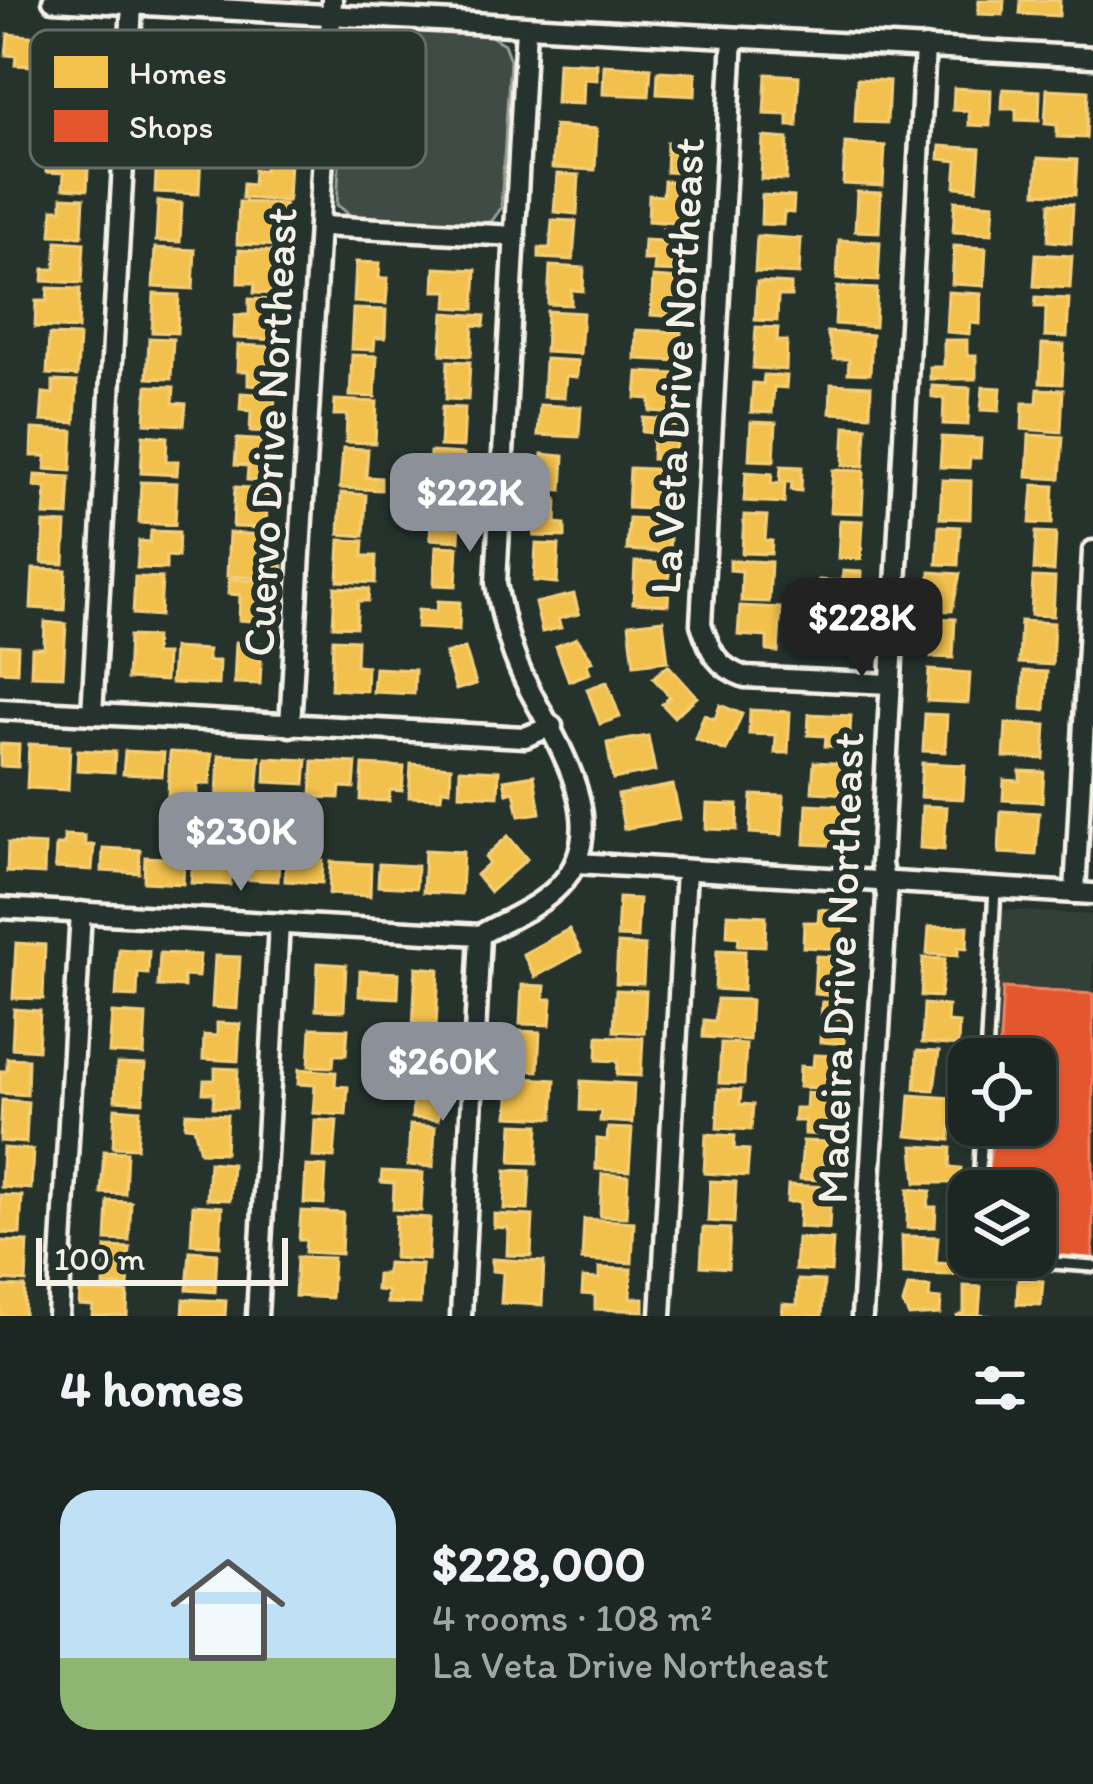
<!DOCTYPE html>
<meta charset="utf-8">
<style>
:root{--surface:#1c2622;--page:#252e2a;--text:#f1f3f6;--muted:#a0a5a5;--line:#3a4340;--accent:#8c9099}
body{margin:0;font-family:Itim,sans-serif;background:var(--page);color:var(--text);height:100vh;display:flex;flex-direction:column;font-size:45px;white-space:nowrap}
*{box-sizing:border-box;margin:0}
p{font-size:39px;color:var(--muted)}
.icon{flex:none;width:66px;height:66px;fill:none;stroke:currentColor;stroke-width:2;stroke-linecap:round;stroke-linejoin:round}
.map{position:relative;height:1316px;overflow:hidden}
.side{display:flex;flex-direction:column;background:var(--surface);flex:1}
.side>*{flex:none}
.tools{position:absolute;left:948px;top:1038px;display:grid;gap:24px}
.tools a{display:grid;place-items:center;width:108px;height:108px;border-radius:24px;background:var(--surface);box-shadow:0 3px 9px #0004,0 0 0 3px var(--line);font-size:60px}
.scale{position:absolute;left:36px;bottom:30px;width:252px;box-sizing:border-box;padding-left:12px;border:6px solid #f4f1e8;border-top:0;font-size:33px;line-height:42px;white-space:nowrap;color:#f4f1e8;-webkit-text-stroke:9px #26332d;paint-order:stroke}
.price{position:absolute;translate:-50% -102px;padding:0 27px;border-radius:24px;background:var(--accent);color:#fff;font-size:39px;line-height:78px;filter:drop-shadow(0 3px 6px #0008)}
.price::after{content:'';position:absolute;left:50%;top:72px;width:36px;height:27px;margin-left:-18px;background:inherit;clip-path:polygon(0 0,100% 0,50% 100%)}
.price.on{background:#222;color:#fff}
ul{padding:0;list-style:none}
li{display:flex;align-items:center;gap:36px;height:300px;padding:0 60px}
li+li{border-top:3px solid var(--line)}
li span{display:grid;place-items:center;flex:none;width:336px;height:240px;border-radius:36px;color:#555}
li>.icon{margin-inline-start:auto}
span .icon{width:144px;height:144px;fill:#fffc;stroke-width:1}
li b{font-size:51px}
h2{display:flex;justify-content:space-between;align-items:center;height:144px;padding:0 60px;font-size:51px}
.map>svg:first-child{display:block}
.built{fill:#333f39}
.green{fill:#414b45;stroke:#9a9e96;stroke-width:3}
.homes{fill:#f2c14e;stroke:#f3cf7c;stroke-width:3}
.shops{fill:#e4572e;stroke:#e98566;stroke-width:3}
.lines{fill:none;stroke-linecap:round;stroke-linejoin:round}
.service-casing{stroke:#f4f1e8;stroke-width:18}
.minor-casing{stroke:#f4f1e8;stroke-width:27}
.service{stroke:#26332d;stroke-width:9}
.minor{stroke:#26332d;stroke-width:18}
.labels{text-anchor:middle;stroke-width:12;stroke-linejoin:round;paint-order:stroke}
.street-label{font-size:45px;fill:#f4f1e8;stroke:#26332d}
.key{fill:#26332d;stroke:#646c65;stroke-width:3}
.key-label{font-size:33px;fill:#f4f1e8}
</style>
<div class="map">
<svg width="1093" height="1316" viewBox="0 0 1093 1316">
<rect width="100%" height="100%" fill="#26332d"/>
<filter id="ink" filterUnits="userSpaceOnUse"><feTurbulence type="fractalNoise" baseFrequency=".00833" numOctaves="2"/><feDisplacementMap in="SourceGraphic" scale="24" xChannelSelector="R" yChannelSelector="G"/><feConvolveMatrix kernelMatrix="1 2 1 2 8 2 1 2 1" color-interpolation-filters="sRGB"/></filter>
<g filter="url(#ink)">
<polygon class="built" points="988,903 1004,910 1093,915 1093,1276 965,1270 969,1205 969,1257 1035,1257 1035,1191 970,1191 974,1125 1035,1125 1035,1059 978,1059"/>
<polygon class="green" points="368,29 489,35 504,44 510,60 501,208 492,221 475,226 357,220 337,205 345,44"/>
<g class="homes">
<polygon points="979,0 1004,0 1003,15 978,14"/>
<polygon points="1021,0 1060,0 1059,16 1020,14"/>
<polygon points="8,34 51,38 50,58 33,56 32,66 15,65 16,56 6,55"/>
<polygon points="558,62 597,64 597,80 584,79 583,104 556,103"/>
<polygon points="604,65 651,68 649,96 603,94"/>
<polygon points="658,71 696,73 695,96 657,94"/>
<polygon points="766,74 799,76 797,126 788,126 788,115 764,114"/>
<polygon points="857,79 889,81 887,123 855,122"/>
<polygon points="954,88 991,90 990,126 969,125 969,111 953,110"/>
<polygon points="1003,89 1040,91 1039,121 1016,120 1016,109 1002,109"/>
<polygon points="1047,89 1088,91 1086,138 1057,137 1057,125 1045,124"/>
<polygon points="554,126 597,129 595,170 552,168"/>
<polygon points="763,137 788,139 786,180 761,179"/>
<polygon points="667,142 687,143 685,173 666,172"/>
<polygon points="845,143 885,146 883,186 843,184"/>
<polygon points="940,146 980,149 977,189 955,187 957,161 939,159"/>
<polygon points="48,148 89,150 87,190 63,188 64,173 46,172"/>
<polygon points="157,152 201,154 199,194 155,192"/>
<polygon points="1038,158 1077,160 1075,195 1036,193"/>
<polygon points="265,159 290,160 288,201 242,198 243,184 253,185 254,170 264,170"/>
<polygon points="557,174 579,175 577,214 554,212"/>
<polygon points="664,181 691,182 689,224 648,221 649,195 663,196"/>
<polygon points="857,192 881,193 879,232 855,231"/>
<polygon points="762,195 794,197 793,213 784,212 783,225 761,224"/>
<polygon points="62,197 84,198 82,236 51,235 53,209 62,209"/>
<polygon points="158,201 182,203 180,242 156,241"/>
<polygon points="955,201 994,204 992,234 953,232"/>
<polygon points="239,202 285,204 283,246 237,244"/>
<polygon points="1050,203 1073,204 1071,243 1048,241"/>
<polygon points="552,220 576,221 573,260 539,258 539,248 550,248"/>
<polygon points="663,229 689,230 686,272 654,271 655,260 643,260 644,240 663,241"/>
<polygon points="757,236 801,239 799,274 755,272"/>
<polygon points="839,240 880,242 878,281 837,279"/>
<polygon points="57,241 84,243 82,283 43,281 44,269 55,269"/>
<polygon points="954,246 986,248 984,286 952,284"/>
<polygon points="155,248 195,250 193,289 153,287"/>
<polygon points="239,250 283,252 281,294 254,293 255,283 238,283"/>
<polygon points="1036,254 1072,256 1070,288 1034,286"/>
<polygon points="356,262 380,263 379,278 388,278 386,304 354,302"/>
<polygon points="550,266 584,268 583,291 571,290 571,305 548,304"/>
<polygon points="435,268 476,270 474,309 447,307 448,291 434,291"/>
<polygon points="653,277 681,279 679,317 651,315"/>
<polygon points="757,282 791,284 791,296 778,296 777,321 755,320"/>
<polygon points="837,287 877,289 875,327 835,324"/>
<polygon points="48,288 80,289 78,329 35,327 36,301 47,301"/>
<polygon points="948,292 981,294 980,324 970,323 969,334 946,332"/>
<polygon points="154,294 179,295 177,333 152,332"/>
<polygon points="1036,297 1069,299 1067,337 1045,336 1046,307 1035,307"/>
<polygon points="249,299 280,300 278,340 234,338 235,315 249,315"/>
<polygon points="353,309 386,310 385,338 375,338 374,350 351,349"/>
<polygon points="547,311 583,313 580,354 545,352"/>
<polygon points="444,313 485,316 484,326 473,325 471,356 441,354"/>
<polygon points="756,327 778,328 777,341 787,341 786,370 753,368"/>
<polygon points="636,330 681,332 680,361 635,359"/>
<polygon points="827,332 872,335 870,374 848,373 849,359 834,359"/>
<polygon points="49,335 79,336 77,376 47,374"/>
<polygon points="149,338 173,339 171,379 147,378"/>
<polygon points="944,340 967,340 967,355 976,355 976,379 930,379 930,367 944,367"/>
<polygon points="1042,344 1064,345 1062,384 1040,383"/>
<polygon points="238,345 279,347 277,387 248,385 248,371 237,371"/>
<polygon points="352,355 377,356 375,397 350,396"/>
<polygon points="545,359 578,361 577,377 566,376 564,398 543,397"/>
<polygon points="448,361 470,362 468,400 446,399"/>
<polygon points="638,372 676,374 674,413 650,411 650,399 636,398"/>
<polygon points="764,375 787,376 786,388 774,387 772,413 751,412 753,383 763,384"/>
<polygon points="53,381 77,382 75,423 41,421 43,393 53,394"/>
<polygon points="831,384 871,386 870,415 830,413"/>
<polygon points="147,386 174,387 173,403 186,404 184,425 145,423"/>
<polygon points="932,386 970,388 968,425 943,424 944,398 932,397"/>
<polygon points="983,387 1001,388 999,411 981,410"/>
<polygon points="1038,389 1063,390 1061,432 1022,429 1023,403 1037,403"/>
<polygon points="241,393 275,395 273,432 250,431 251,411 240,410"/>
<polygon points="335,400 377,402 375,443 346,442 347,415 334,415"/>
<polygon points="540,405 581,407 579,437 538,435"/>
<polygon points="442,407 465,408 463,447 440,446"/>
<polygon points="643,418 677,420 675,460 652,459 653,433 642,432"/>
<polygon points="751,422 776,423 774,461 749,460"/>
<polygon points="845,426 866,427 864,466 843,465"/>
<polygon points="32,429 73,431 71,471 45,469 46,456 31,456"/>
<polygon points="143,435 167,437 166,461 178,461 177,475 141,473"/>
<polygon points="1029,435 1063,437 1060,479 1027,477"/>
<polygon points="942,437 981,439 980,458 970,458 969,468 940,467"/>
<polygon points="237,439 272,441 270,482 247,480 248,466 235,465"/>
<polygon points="343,448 368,449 366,477 381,478 381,490 340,488"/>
<polygon points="430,452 464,454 462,494 428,492"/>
<polygon points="542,454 564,456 562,490 540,489"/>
<polygon points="781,466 802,467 801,491 791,490 792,482 785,482 784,503 744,501 746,472 772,474 771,483 780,483"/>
<polygon points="630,468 675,470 673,510 628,508"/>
<polygon points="833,470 864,471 862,513 830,512"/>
<polygon points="35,475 70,477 68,516 44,515 46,488 34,487"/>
<polygon points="942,480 971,481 970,519 940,518"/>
<polygon points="141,482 177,483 175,525 139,523"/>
<polygon points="1033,485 1054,486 1052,524 1030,523"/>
<polygon points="235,487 268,489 266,528 233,527"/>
<polygon points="341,493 366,495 364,536 339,534"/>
<polygon points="536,497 557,499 556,523 565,524 565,537 534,536"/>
<polygon points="432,499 461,500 459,541 430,539"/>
<polygon points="744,515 767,516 765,540 772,541 771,554 742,553"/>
<polygon points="629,518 671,520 669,553 627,550"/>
<polygon points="840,520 863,521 861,559 838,558"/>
<polygon points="44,523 66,524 64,564 42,563"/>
<polygon points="939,526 960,527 958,565 937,564"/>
<polygon points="151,531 179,532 178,557 166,556 166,569 137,568 139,541 150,542"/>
<polygon points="1036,532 1056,533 1054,571 1034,570"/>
<polygon points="229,533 271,535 269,565 283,566 282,579 227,576"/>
<polygon points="340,540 364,541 363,556 376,556 375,583 338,581"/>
<polygon points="536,544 559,545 557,583 534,581"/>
<polygon points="436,546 458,547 456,586 434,585"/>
<polygon points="730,560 771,562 769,602 741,601 742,571 730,570"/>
<polygon points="635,562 670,564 668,605 633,603"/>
<polygon points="33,569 66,570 64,610 31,608"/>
<polygon points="843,571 862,572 861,604 818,603 819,580 843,581"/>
<polygon points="930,572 960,574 952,611 928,610"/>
<polygon points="135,577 162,578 160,616 133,614"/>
<polygon points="1033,577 1055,578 1053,616 1031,615"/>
<polygon points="229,579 266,581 264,622 239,620 240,595 228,594"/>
<polygon points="335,587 369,589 368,601 358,601 356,627 333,626"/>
<polygon points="574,594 579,614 558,619 561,628 542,632 535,603"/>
<polygon points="438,601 460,602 459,630 417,628 418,610 437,611"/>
<polygon points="740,606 781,608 778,652 767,651 767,637 738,635"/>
<polygon points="834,616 857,617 855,654 832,652"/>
<polygon points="934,618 955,619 953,658 931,657"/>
<polygon points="663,620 668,661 634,665 629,624"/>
<polygon points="1021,621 1054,623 1052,665 1019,663"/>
<polygon points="45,622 66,624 63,676 31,675 32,648 44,648"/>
<polygon points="129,636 155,637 154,654 166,654 165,681 127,679"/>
<polygon points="577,638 593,661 587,664 590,673 569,681 556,646"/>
<polygon points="333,639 357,640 356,665 367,666 366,691 331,689"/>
<polygon points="236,642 262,644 260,684 234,683"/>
<polygon points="0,645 18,646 17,672 0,671"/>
<polygon points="173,648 208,650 208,661 219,661 218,685 171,683"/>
<polygon points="465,648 476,684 456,690 445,654"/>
<polygon points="668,665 697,697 674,717 662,704 670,697 653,678"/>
<polygon points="375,668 415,670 414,694 373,692"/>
<polygon points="929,670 970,673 968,703 927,701"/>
<polygon points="1024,671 1047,672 1045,710 1022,709"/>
<polygon points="607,682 620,717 600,724 587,689"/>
<polygon points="720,705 742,714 726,751 695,739 704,715 715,719"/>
<polygon points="750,710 790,712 788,753 775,753 776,735 749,734"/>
<polygon points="809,714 851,716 849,747 825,746 826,736 808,735"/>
<polygon points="925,714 947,715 945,752 923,751"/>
<polygon points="1006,723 1046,725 1044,759 1004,757"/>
<polygon points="648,736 655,771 613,779 607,743"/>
<polygon points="0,744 19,745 18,767 0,766"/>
<polygon points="29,744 70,746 68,790 27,788"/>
<polygon points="78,750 115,752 114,772 77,770"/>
<polygon points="125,751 164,753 162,776 123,774"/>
<polygon points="170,752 212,754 210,784 197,784 197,797 168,796"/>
<polygon points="219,755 260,757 257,799 217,796"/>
<polygon points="266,758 307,760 305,784 265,782"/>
<polygon points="313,761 356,763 354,788 340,787 339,798 311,797"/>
<polygon points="814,762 851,764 850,794 812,792"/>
<polygon points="922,763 965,765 963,799 920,797"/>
<polygon points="411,764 451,767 450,790 442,789 441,798 409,797"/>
<polygon points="363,765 404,767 402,791 390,790 389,801 361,800"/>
<polygon points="460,769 499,771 498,796 459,794"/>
<polygon points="1020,771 1044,772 1042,802 1003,800 1004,780 1020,781"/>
<polygon points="534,775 540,813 519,816 514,791 507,793 504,780"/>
<polygon points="673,785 680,819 624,829 618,795"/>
<polygon points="752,795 784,796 782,835 750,833"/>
<polygon points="707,804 738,805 737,830 706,829"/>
<polygon points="807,804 847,806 845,846 805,844"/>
<polygon points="922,806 947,807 944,850 920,848"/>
<polygon points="1001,811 1039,813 1036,855 999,853"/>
<polygon points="64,835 85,836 85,845 94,845 92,870 55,868 56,845 64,845"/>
<polygon points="508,836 527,859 490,892 476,875 489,863 485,857"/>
<polygon points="8,843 45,845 44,874 7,872"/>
<polygon points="103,848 140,850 139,873 102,871"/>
<polygon points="425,850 463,852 461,894 423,892"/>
<polygon points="239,856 279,858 278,881 238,879"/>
<polygon points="145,857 184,859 183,884 144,882"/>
<polygon points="193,858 232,860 230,885 191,883"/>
<polygon points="286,859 323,861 322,883 285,881"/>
<polygon points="331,862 371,864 370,896 329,894"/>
<polygon points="379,864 417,866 416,888 378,886"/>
<polygon points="619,898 639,899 637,938 617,937"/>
<polygon points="819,909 843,911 841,949 803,947 804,922 818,922"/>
<polygon points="728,914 766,916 765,946 738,945 739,937 727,936"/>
<polygon points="968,926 967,948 958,947 958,956 927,954 929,927"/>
<polygon points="569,929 581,952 535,977 523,954"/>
<polygon points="16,943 45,945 43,999 13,998"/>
<polygon points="618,944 645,946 643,984 616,983"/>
<polygon points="119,949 149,951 148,974 138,973 137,997 116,996"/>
<polygon points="717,950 745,951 743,991 715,989"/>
<polygon points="160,953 200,955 198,977 184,976 184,987 158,986"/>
<polygon points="215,956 240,957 237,1009 212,1007"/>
<polygon points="816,956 838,957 836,996 814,994"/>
<polygon points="923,958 945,959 940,997 921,996"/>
<polygon points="318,963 346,965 344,1011 316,1010"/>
<polygon points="416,967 439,969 436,1028 413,1027"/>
<polygon points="360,971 399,973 398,998 359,996"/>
<polygon points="522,985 545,986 544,999 552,999 550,1025 520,1024"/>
<polygon points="616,990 646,991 644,1033 614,1031"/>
<polygon points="717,999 751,1000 749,1040 703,1037 704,1020 715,1021"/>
<polygon points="822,1002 846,1003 844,1044 820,1042"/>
<polygon points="924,1004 948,1006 947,1022 959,1023 958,1046 922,1043"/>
<polygon points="14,1009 40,1011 38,1050 12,1048"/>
<polygon points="112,1013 146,1015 144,1055 109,1053"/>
<polygon points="217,1023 240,1024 238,1061 203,1059 204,1035 217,1036"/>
<polygon points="311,1028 348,1029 346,1055 334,1055 333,1067 309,1066"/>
<polygon points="515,1031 540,1032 538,1071 513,1070"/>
<polygon points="403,1032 434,1034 432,1073 405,1071"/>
<polygon points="598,1036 643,1038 641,1076 617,1075 618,1061 597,1060"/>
<polygon points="721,1043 746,1044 744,1084 719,1083"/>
<polygon points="917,1051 939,1052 934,1090 915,1089"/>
<polygon points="814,1055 841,1056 839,1089 799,1087 800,1066 813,1067"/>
<polygon points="7,1058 28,1059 27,1095 0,1093 0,1071 7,1071"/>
<polygon points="117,1064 145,1065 143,1102 115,1100"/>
<polygon points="215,1068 238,1069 236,1108 213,1107 214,1093 203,1093 204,1080 215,1080"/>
<polygon points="299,1069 336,1072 335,1086 348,1087 346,1115 313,1113 315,1085 298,1084"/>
<polygon points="510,1077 555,1080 553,1118 508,1116"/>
<polygon points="414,1079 440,1080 438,1120 412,1118"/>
<polygon points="581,1081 634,1084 632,1123 600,1121 601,1111 580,1110"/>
<polygon points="719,1089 741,1090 740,1104 753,1105 751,1130 717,1128"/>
<polygon points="807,1093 831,1095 829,1135 805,1134 805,1121 794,1121 795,1108 806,1108"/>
<polygon points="910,1095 952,1098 950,1140 907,1136"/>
<polygon points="2,1100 28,1102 26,1143 0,1141"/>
<polygon points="115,1108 140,1110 137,1148 113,1147"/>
<polygon points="186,1113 227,1115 225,1153 200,1152 194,1127 185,1126"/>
<polygon points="315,1120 337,1121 334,1158 313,1157"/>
<polygon points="513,1124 539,1125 537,1163 511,1162"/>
<polygon points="410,1125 435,1127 433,1167 408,1165"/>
<polygon points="608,1128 632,1129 629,1171 596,1169 597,1139 607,1140"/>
<polygon points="706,1134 735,1136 734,1149 749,1150 747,1176 704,1173"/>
<polygon points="803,1141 827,1142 825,1180 800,1179"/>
<polygon points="913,1146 951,1148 950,1167 961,1168 960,1183 916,1183"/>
<polygon points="3,1148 33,1150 31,1189 1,1187"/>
<polygon points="104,1151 127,1152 125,1194 101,1193"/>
<polygon points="209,1162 232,1164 230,1200 207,1199"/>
<polygon points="306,1166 326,1167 324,1204 304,1203"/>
<polygon points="506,1170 530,1171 528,1210 504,1209"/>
<polygon points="382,1171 423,1173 421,1211 393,1209 394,1183 381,1182"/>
<polygon points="602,1174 628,1176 626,1217 600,1216"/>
<polygon points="710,1181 736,1182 734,1223 708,1221"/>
<polygon points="788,1185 831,1187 829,1229 799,1227 800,1202 787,1202"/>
<polygon points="908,1189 931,1191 927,1207 936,1207 935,1227 907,1228"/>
<polygon points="0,1195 22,1196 20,1234 0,1233"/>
<polygon points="108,1201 131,1202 129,1241 106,1240"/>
<polygon points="193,1205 222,1207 220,1246 191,1244"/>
<polygon points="301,1211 343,1213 341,1254 305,1252 306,1240 299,1240"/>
<polygon points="494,1214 533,1216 531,1256 507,1255 508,1228 494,1227"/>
<polygon points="396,1216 430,1218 428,1260 394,1258"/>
<polygon points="584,1219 634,1222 632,1263 582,1260"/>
<polygon points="703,1228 730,1229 728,1268 701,1266"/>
<polygon points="902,1236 938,1237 936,1263 955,1264 954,1275 903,1274"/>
<polygon points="797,1238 833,1240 831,1272 795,1270"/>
<polygon points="0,1241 28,1242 26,1282 0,1280"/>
<polygon points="106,1247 130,1248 128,1287 104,1286"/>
<polygon points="190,1251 217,1253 215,1292 187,1290"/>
<polygon points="297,1257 333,1258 331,1298 295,1296"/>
<polygon points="492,1259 544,1262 542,1305 501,1303 503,1272 492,1271"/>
<polygon points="387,1263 422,1265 420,1304 387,1303 387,1291 376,1290 377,1274 386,1274"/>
<polygon points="599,1268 631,1269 630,1298 644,1298 644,1311 595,1309 595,1295 582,1294 583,1278 599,1279"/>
<polygon points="1018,1279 1043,1281 1041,1305 1017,1304"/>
<polygon points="798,1280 824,1281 822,1316 782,1316 783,1304 797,1305"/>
<polygon points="0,1286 25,1287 24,1316 0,1316"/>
<polygon points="908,1286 930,1287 929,1298 941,1299 940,1314 909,1316 903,1304"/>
<polygon points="964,1286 981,1287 979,1315 991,1316 956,1316 964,1312"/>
<polygon points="80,1291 128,1293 127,1316 92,1316 93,1306 79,1305"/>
<polygon points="184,1299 226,1301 225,1316 183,1316"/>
</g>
<polygon class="shops" points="1003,988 1093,994 1093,1260 1035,1257 1035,1191 1006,1191 1007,1177 987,1176 995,1125 1035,1125 1035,1059 999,1059"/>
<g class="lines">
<g class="service-casing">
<g id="service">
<polyline points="986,1059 995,888"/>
<polyline points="979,1191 982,1125"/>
<polyline points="975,1257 1093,1266"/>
</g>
</g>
<g class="minor-casing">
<g id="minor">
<polyline points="53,0 1093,57"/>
<path d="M733,38L701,624C710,652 717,667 745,677L889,684"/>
<polyline points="321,226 515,236"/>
<polyline points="0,709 525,737 552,726"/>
<polyline points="92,714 132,5"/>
<polyline points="290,726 332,0"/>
<polyline points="577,863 1093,894"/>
<polyline points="1075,893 1093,551"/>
<path d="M0,908L480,935C506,920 538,908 559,886C615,829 558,744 529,689C511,655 502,620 496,583L526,27"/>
<polyline points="58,1316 81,912"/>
<polyline points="257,1316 279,924"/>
<polyline points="461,1316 480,935"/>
<polyline points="661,1316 686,871"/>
<polyline points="862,1316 887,896 881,864 925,47"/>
</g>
</g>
<use href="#service" class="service"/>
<use href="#minor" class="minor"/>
</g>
</g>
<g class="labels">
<g class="street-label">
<text transform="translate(676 366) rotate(-87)" y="16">La Veta Drive Northeast</text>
<text transform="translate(269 432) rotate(-87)" y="16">Cuervo Drive Northeast</text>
<text transform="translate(839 968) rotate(-88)" y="16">Madeira Drive Northeast</text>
</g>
</g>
<rect x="30" y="30" width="396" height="138" rx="18" class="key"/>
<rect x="54" y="56" width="54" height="32" fill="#f2c14e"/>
<rect x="54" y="110" width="54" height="32" fill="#e4572e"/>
<g class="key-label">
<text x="129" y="84">Homes</text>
<text x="129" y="138">Shops</text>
</g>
</svg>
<div class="tools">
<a><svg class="icon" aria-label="locate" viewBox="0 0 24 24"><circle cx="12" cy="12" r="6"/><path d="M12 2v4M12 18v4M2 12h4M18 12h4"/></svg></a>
<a><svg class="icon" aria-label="layers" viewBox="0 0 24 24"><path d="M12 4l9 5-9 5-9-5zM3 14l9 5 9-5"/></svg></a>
</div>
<div class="scale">100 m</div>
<b class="price" style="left:470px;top:555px">$222K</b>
<b class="price on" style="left:862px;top:680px">$228K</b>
<b class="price" style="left:241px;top:894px">$230K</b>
<b class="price" style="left:443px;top:1124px">$260K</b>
</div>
<section class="side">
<h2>4 homes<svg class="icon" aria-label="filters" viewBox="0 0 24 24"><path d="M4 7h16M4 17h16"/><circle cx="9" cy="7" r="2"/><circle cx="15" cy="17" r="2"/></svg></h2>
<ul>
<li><span style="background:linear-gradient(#bfe0f5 70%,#8fb573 0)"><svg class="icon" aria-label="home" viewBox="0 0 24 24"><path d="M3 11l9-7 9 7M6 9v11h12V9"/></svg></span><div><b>$228,000</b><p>4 rooms · 108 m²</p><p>La Veta Drive Northeast</p></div></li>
</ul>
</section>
